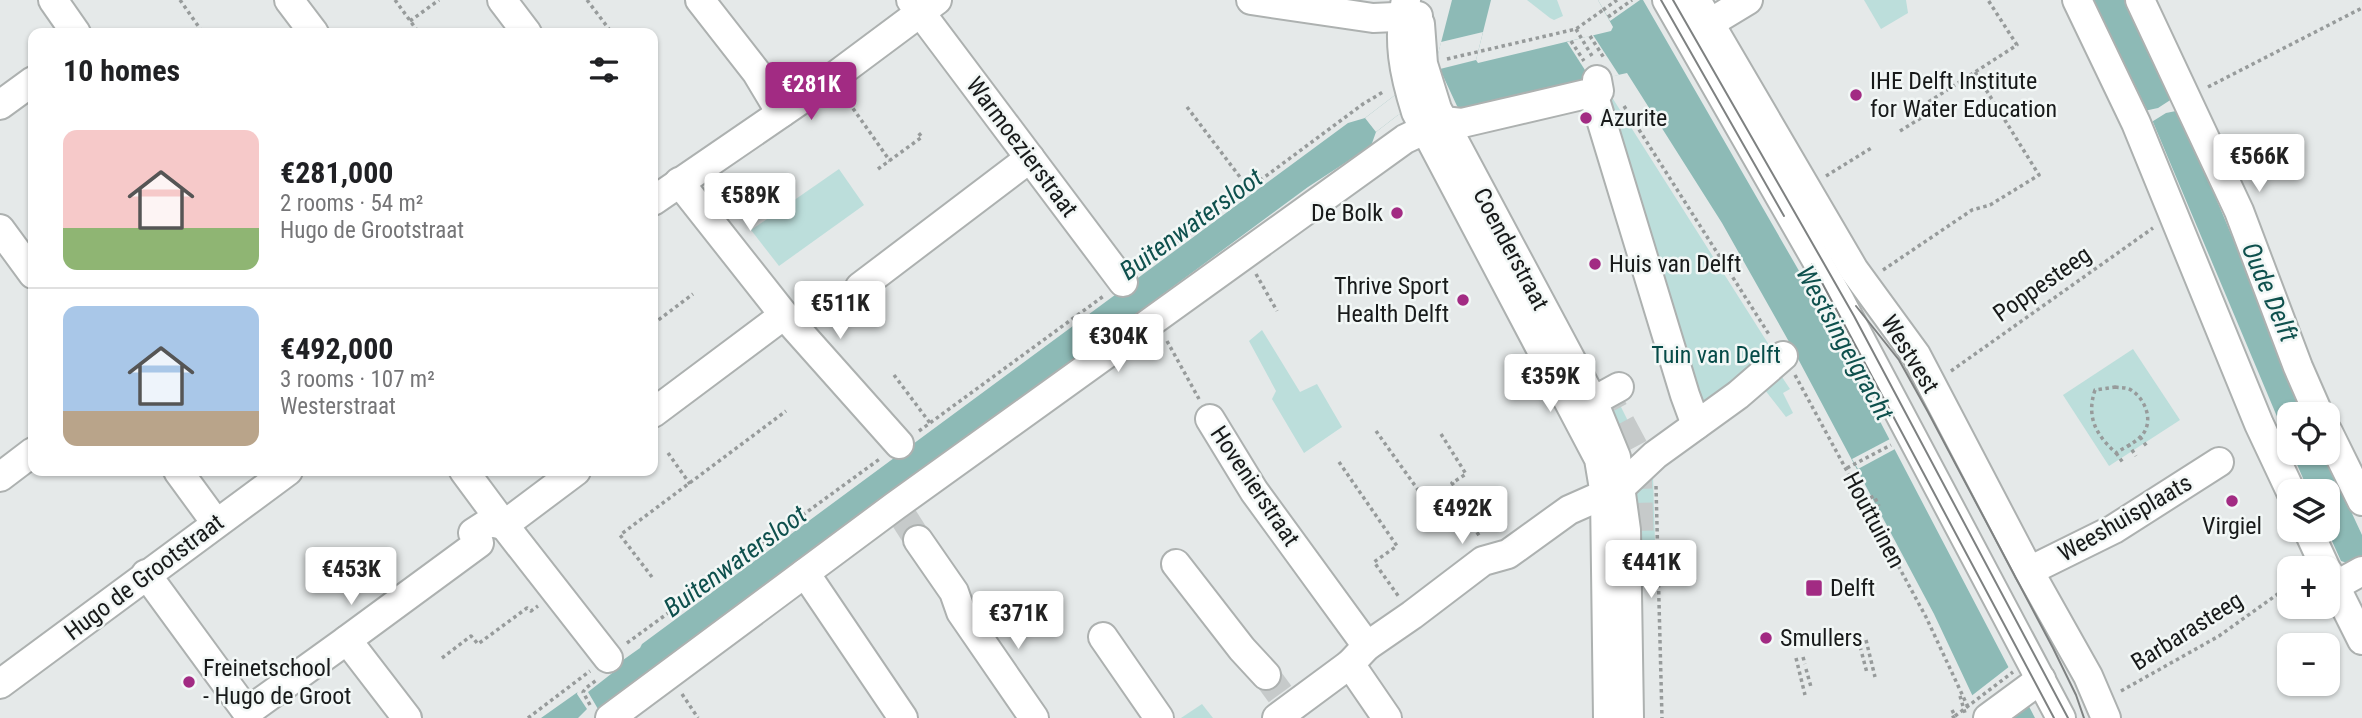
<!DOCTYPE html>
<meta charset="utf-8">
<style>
:root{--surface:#fff;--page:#f2f2f2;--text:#202124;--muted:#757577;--line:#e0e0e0;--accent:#a22b83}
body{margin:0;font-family:"Roboto Condensed",sans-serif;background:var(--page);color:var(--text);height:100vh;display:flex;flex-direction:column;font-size:26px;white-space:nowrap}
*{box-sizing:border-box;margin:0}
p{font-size:23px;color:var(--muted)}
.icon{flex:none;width:38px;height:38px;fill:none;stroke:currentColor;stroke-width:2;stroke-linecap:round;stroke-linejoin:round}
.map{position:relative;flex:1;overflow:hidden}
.drawer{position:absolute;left:28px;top:28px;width:630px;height:448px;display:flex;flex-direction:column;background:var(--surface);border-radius:14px;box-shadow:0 2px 5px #0004}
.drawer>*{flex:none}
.buttons{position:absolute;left:2277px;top:402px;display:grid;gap:14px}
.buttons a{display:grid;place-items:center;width:63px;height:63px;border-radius:14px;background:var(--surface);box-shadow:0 2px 5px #0004;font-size:35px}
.price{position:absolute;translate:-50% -60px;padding:0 16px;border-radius:7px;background:#fff;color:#222;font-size:23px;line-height:46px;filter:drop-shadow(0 2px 4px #0008)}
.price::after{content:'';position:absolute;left:50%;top:42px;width:21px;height:16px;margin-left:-10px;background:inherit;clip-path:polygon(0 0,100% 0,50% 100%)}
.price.on{background:var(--accent);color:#fff}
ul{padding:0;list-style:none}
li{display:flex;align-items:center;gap:21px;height:175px;padding:0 35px}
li+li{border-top:2px solid var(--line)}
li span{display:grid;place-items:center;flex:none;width:196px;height:140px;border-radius:14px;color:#555}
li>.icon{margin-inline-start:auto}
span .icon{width:84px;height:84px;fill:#fffc;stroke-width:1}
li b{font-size:30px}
h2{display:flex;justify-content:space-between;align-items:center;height:84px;padding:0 35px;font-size:30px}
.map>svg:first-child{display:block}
.green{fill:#bcdedb}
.water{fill:#8dbab6}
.pier{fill:#e5e9e9}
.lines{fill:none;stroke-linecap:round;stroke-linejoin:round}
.minor-tunnel{stroke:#c6caca;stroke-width:28;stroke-dasharray:28 14;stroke-linecap:butt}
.minor-casing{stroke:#adb1b0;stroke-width:32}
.path{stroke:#979b9b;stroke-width:3.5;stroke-dasharray:3.5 3.5;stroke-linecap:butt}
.minor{stroke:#fff;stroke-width:28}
.tram{stroke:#7e8181;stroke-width:2}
.path-bridge{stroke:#979b9b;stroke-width:3.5;stroke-dasharray:3.5 3.5;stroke-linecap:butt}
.poi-dot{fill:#a22b83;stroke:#f2f7f6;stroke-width:2.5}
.labels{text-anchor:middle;stroke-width:5;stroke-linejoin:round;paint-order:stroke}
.poi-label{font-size:24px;fill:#181a1a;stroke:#f2f7f6;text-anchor:start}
.street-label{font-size:24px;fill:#181a1a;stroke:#f2f7f6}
.park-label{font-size:24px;fill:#064b48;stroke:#f2f7f6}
.water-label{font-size:26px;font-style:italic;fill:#0e504d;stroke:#f2f7f6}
</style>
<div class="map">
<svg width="2362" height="718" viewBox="0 0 2362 718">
<rect width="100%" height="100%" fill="#e5e9e9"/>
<g class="green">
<polygon points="1527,0 1557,0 1563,16 1554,20 1550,18"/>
<polygon points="1864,0 1906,0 1908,13 1881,29"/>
<polygon points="1608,91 1783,367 1778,371 1790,389 1783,393 1793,413 1786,417 1761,385 1693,434 1588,102"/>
<polygon points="839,169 864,205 779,266 751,230"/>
<polygon points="1262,330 1300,392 1317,384 1342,427 1304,453 1272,399 1276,391 1249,341"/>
<polygon points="2133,349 2180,420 2109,466 2063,395"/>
<polygon points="1617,399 1633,431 1618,441 1602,408"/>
<polygon points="1653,476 1656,576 1632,576 1630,492"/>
<polygon points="1202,704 1213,718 1181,718"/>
</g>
<g class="water">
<polygon points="1452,0 1491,0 1476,60 1478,63 1611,31 1613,27 1598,0 1643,0 1825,316 2035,718 1983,718 1934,614 1788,340 1722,223 1627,73 1460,110 1457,106 1398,115 1376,132 1371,146 1308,187 589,718 541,718 640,648 642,644 1348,123 1365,118 1399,92 1444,78 1436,62"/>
<polygon points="2093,0 2126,0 2179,110 2307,415 2289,415 2289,445 2153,122"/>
<polygon points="2292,453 2324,453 2362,535 2362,557 2350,564 2341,561 2327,530 2328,492 2309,492"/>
</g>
<g class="pier">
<polygon points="1598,0 1640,0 1610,21"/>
<polygon points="1483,32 1476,60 1440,69 1436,62 1441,42"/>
<polygon points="1593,35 1619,75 1592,81 1567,42"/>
<polygon points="1444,78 1457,106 1398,115 1376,132 1365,118 1399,92"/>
<polygon points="2175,97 2181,110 2166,113 2150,123 2144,111 2158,108"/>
<polygon points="1890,439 1895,449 1858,469 1852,459"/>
<polygon points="617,659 621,662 620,667 588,692 598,709 597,714 592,718 578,718 587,709 577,694 578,689"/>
<polygon points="2010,666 2030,704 2012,718 1979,718 1970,697"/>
</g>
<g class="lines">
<g class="minor-tunnel">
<polyline points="1601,386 1637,453 1641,576"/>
<polyline points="904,518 918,540"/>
<polyline points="1266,675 1280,694"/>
</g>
<g class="minor-casing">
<g id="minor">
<polyline points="53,0 76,33"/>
<polyline points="289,0 314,33"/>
<polyline points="502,0 527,33"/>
<polyline points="700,0 757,73 781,113"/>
<polyline points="911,0 1123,282"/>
<polyline points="1251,0 1373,18 1418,16"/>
<path d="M1406,0C1397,40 1404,74 1416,112L1599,459L1605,495L1608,718"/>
<polyline points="1667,0 1840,301 2061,718"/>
<polyline points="1696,0 1854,270 1916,355 2029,571 2088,676 2106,718"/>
<polyline points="2077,0 2136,123 2259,424 2291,492"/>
<polyline points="2140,0 2239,211 2298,367 2319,415"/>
<polyline points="1710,23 1748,0"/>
<polyline points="1420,24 1423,64 1437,109 1593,401 1616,457 1626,530 1629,718"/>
<polyline points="1593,93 1685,395 1696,425"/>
<polyline points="0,105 33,81"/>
<polyline points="679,182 784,315 899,444"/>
<polyline points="653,201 831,79 937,0"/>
<polyline points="0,229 33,274"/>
<polyline points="860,287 1030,158"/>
<polyline points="1579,409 1619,387"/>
<polyline points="653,413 784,315"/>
<polyline points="1210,419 1254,491 1367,646"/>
<polyline points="2328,432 2362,501"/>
<polyline points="178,471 216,523"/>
<polyline points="464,471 504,525 608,658"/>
<polyline points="0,477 33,452"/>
<polyline points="2308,530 2326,569"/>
<polyline points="918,540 954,592 961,612 1034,718"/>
<polyline points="1176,564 1242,649 1266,675"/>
<polyline points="2029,571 2114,529 2219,462"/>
<polyline points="2328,572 2362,640"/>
<polyline points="805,573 903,718"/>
<polyline points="146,574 247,712 347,640 407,718"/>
<polyline points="2335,586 2362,571"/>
<polyline points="1103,637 1159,718"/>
<polyline points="347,640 479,543 473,533 490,522 504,525 576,471"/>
<polyline points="1350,664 1387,718"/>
<polyline points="0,684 288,471"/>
<polyline points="610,718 895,506 1405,139 1443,121 1462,123 1599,91 1597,80"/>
<polyline points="1277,718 1350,664 1367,646 1412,615 1483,561 1508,554 1569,510 1621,487 1655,455 1738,395 1783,356"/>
<polyline points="1988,718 2041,679"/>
</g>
</g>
<g class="path">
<polyline points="180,0 203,33"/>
<polyline points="395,0 419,33"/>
<polyline points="587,0 612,33"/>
<polyline points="410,21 439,0"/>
<polyline points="1576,29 1592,56"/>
<polyline points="1590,36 1604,58"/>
<polyline points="1571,41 1584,61"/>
<polyline points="1447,59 1576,29 1603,10"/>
<polyline points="2208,87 2362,8"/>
<polyline points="845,97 890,161"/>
<polyline points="1624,106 1770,336"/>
<polyline points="1187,107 1249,189"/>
<polyline points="1900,131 1921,118 1916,110 2017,45 1988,0"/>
<polyline points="878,169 922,137 917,131"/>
<polyline points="1826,176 1873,147"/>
<polyline points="1142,268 1363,104 1383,92"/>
<polyline points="1883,270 1972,210 1990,205 2039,175 1975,72"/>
<polyline points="1256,274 1277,311"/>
<polyline points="653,324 693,294"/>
<polyline points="1167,341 1199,399"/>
<polyline points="1951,371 2153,228"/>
<polyline points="894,375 930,423"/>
<polyline points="1795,375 1926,617 1968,707"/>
<path d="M2115,387C2121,388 2126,387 2131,390C2147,400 2155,425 2139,438C2133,444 2123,448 2116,453C2096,435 2086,417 2095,390Z"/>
<polyline points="919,431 1105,295"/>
<polyline points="1376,431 1446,529 1465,515"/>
<polyline points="1441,434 1466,474 1452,483 1469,507 1463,511 1480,537"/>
<polyline points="2140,437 2148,448"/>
<polyline points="2128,444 2136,456"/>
<polyline points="668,453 690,484"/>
<polyline points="2116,453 2124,464"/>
<polyline points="1339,462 1397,546 1374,562 1399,597"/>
<polyline points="1847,468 1891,445"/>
<polyline points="1656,486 1662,718"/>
<polyline points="1864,501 1874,496 1879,506"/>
<polyline points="652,577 620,535 786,411"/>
<polyline points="1866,640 1875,677"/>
<polyline points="1859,642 1861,650"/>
<polyline points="627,643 881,458"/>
<polyline points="1862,654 1867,673"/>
<polyline points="1803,657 1805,664"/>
<polyline points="442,658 471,636 478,644 527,608 531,611 538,606"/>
<polyline points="1796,658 1805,695"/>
<polyline points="1806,669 1811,687"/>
<polyline points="2121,691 2219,636 2289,586"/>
<polyline points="682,694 698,718"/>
<polyline points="1960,696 1965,713"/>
<polyline points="590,705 583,692 586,688 598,679"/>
<polyline points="1952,710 1955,716 1952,718"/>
<polyline points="528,718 590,671"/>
</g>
<use href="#minor" class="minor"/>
<g class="tram">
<polyline points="1661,0 1784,216"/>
<polyline points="1673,0 1854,316 2068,718"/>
<polyline points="1812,264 2054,718"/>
<polyline points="1856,306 1899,360 1928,412 2053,648 2076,695 2084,718"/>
</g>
<g class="path-bridge">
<polyline points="1603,10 1617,0"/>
<polyline points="1608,17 1632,0"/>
<polyline points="1955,716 2013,672"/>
</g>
</g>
<g class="poi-dot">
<circle cx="1856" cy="95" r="7"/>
<circle cx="1586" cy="118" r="7"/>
<circle cx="1397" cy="213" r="7"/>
<circle cx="1595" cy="264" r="7"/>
<circle cx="1463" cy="300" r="7"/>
<circle cx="2232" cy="501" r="7"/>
<rect x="1805" y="579" width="18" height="18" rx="3.5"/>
<circle cx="1766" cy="638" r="7"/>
<circle cx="189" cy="682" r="7"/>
</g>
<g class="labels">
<g class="poi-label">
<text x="1870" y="89">IHE Delft Institute<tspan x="1870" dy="28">for Water Education</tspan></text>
<text x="1600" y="126">Azurite</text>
<text x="1383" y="221" text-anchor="end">De Bolk</text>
<text x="1609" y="272">Huis van Delft</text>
<text x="1449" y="294" text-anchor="end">Thrive Sport<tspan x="1449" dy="28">Health Delft</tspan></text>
<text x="2232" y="534" text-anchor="middle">Virgiel</text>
<text x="1830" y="596">Delft</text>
<text x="1780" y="646">Smullers</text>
<text x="203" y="676">Freinetschool<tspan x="203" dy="28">- Hugo de Groot</tspan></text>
</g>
<g class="street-label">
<text transform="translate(1022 147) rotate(53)" y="8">Warmoezierstraat</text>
<text transform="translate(1511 249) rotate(62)" y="8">Coenderstraat</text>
<text transform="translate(2042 284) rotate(-35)" y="8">Poppesteeg</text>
<text transform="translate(1910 354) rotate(58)" y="8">Westvest</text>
<text transform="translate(1255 486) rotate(56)" y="8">Hovenierstraat</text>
<text transform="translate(2125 518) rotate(-30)" y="8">Weeshuisplaats</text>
<text transform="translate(1874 520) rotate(62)" y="8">Houttuinen</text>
<text transform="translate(144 577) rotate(-37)" y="8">Hugo de Grootstraat</text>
<text transform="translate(2187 631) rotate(-32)" y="8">Barbarasteeg</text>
</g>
<g class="park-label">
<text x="1716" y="363">Tuin van Delft</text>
</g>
<g class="water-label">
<text transform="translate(1191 224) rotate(-36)" y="9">Buitenwatersloot</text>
<text transform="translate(2270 292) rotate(67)" y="9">Oude Delft</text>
<text transform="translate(1845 343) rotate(61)" y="9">Westsingelgracht</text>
<text transform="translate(735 561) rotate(-36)" y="9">Buitenwatersloot</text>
</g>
</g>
</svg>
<div class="buttons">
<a><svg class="icon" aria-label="locate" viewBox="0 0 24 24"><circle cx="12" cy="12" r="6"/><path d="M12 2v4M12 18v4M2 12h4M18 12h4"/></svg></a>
<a><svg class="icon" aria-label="layers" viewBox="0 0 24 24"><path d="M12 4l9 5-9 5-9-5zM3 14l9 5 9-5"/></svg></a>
<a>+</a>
<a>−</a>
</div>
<b class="price on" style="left:811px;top:122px">€281K</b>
<b class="price" style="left:2259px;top:194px">€566K</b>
<b class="price" style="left:750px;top:233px">€589K</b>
<b class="price" style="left:840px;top:341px">€511K</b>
<b class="price" style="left:1118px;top:374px">€304K</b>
<b class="price" style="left:1550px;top:414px">€359K</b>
<b class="price" style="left:1462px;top:546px">€492K</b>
<b class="price" style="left:1651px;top:600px">€441K</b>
<b class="price" style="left:351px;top:607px">€453K</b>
<b class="price" style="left:1018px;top:651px">€371K</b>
<section class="drawer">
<h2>10 homes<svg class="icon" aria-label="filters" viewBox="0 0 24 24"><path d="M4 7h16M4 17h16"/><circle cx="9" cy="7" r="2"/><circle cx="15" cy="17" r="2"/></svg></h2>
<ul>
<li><span style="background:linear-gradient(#f6c9c9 70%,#8fb573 0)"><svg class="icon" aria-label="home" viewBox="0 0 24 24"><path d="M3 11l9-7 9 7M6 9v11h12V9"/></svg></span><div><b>€281,000</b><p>2 rooms · 54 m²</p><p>Hugo de Grootstraat</p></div></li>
<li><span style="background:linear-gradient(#a9c7e8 75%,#b9a48a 0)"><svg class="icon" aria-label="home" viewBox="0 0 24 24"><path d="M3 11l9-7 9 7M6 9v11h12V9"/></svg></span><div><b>€492,000</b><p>3 rooms · 107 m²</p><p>Westerstraat</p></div></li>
</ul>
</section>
</div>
